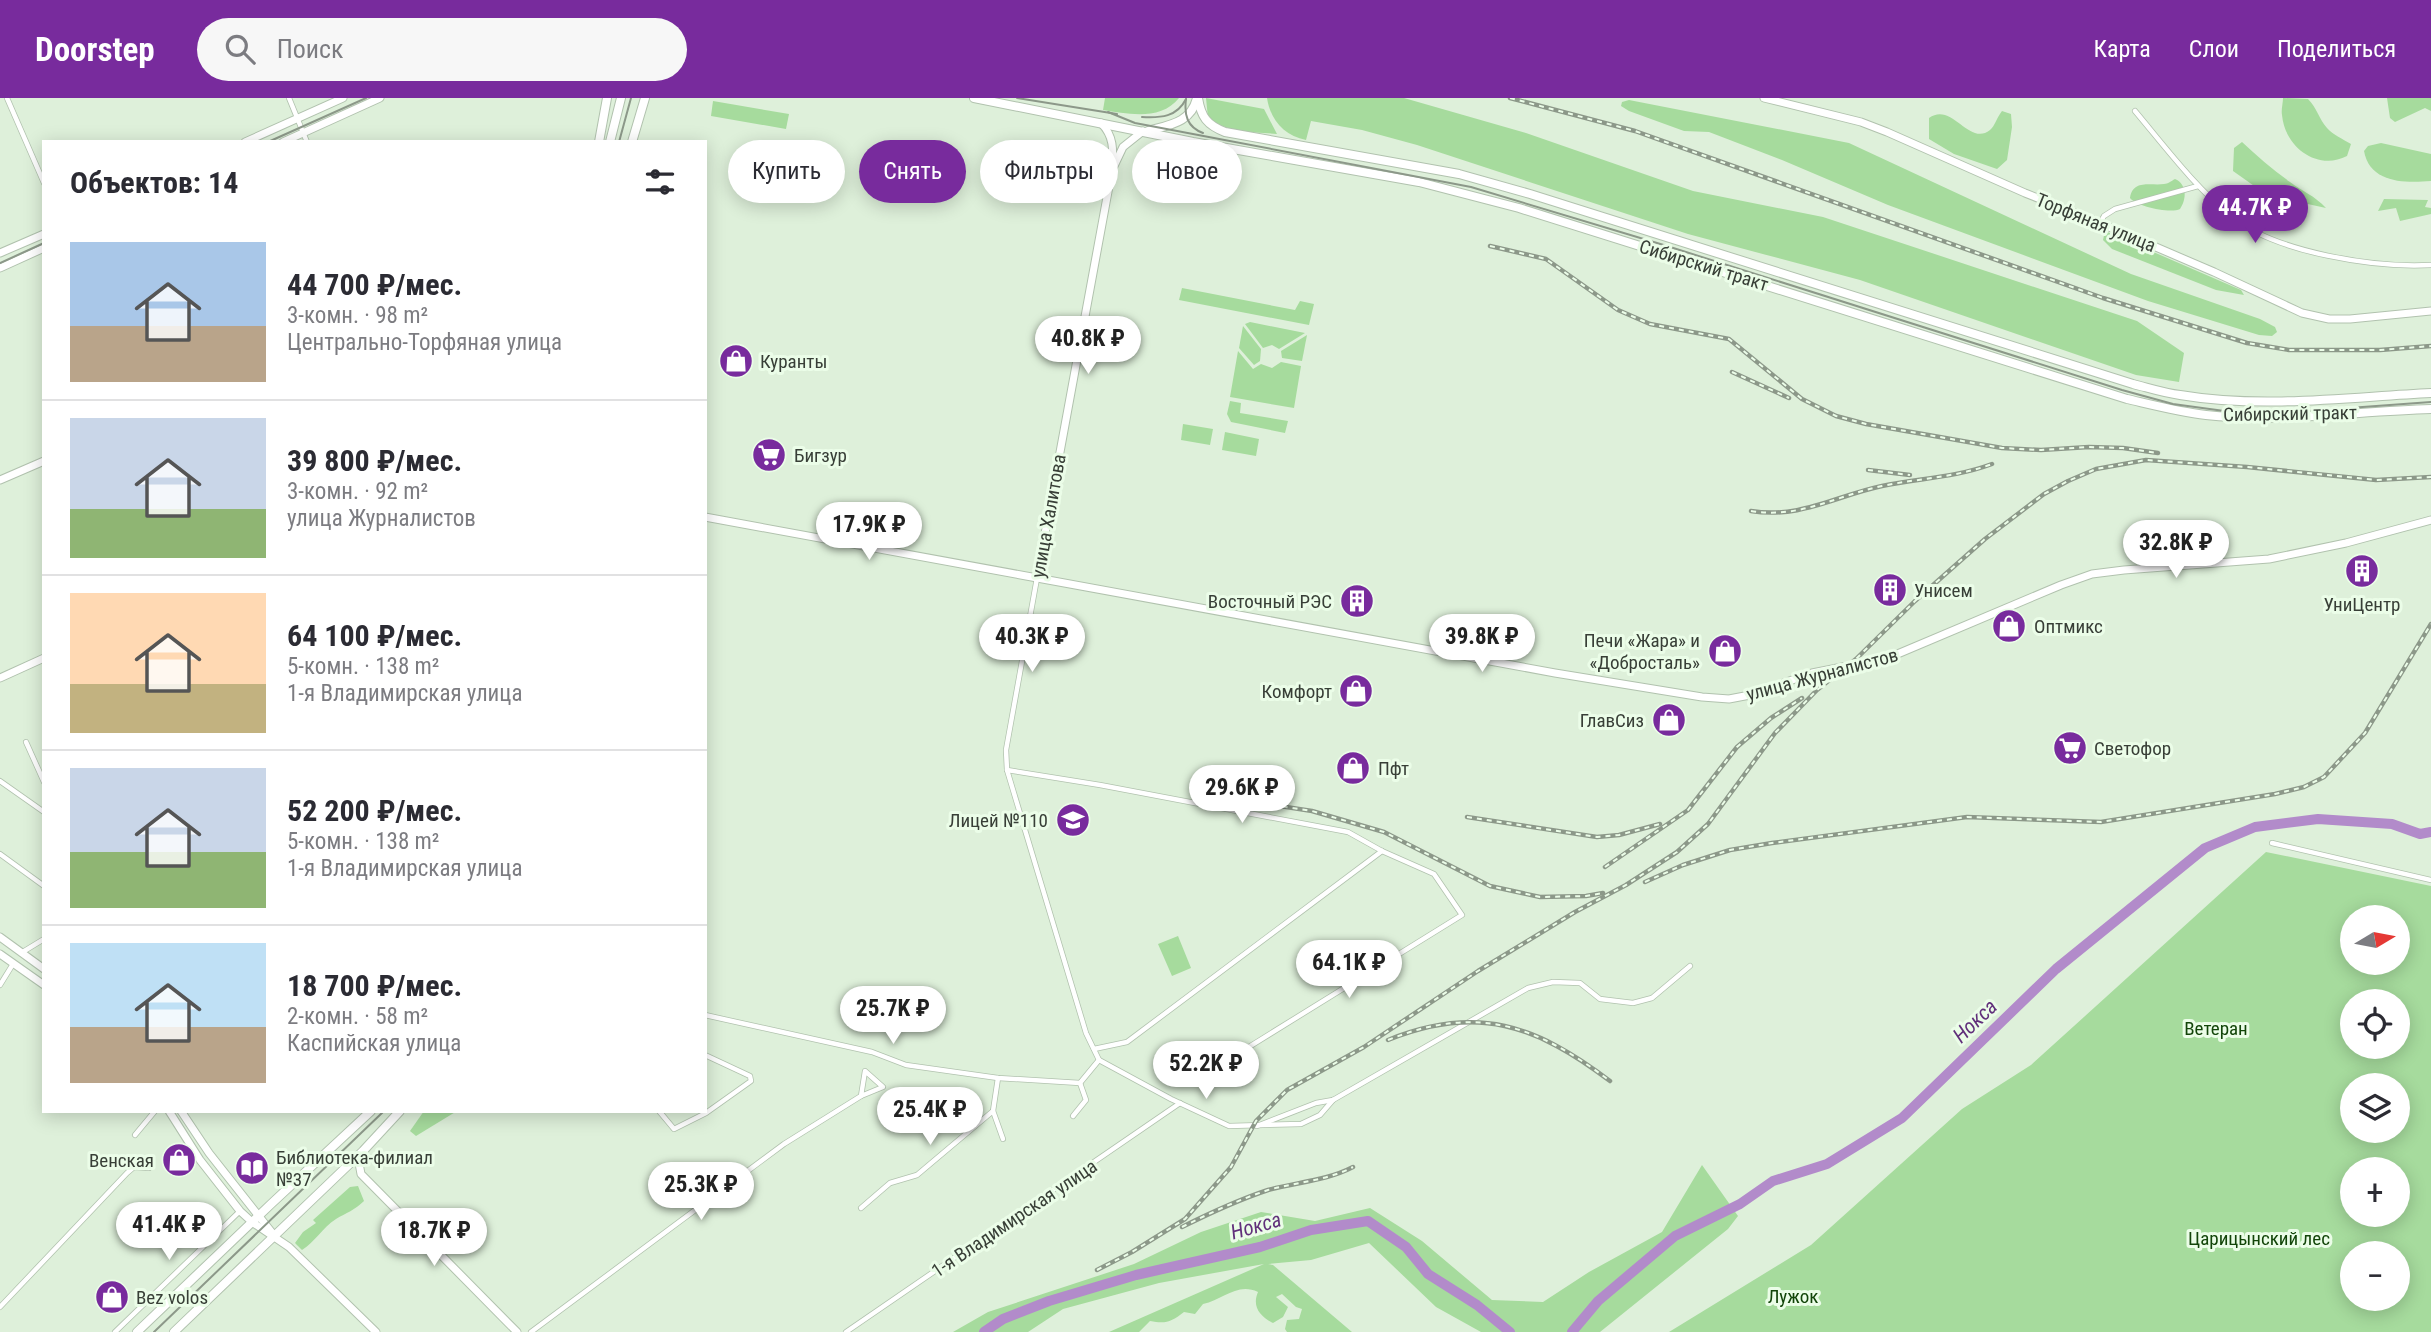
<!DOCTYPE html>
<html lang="ru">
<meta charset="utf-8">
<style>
:root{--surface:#fff;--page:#f7f7f7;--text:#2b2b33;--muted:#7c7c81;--line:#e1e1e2;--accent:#782b9d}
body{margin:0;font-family:"Roboto Condensed",sans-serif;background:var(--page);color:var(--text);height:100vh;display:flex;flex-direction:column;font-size:26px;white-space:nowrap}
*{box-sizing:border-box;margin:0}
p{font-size:23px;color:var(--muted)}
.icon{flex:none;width:38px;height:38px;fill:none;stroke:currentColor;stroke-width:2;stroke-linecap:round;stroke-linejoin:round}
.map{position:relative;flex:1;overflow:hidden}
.panel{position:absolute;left:42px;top:42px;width:665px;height:973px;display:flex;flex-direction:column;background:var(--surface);border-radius:0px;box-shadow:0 4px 18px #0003}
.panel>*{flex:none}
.hud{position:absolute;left:728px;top:42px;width:665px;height:63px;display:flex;gap:14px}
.needle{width:46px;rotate:80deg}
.controls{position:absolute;left:2340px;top:807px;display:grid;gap:14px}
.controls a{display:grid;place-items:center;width:70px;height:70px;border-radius:50%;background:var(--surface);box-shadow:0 4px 18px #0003;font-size:35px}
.price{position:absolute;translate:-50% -60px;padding:0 16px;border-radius:24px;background:#fff;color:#222;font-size:23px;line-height:46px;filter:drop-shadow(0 2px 4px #0008)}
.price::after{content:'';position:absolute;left:50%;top:42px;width:21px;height:16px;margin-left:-10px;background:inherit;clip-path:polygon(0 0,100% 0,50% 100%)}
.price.on{background:var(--accent);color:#fff}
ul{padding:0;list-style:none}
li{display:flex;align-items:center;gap:21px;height:175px;padding:0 28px}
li+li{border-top:2px solid var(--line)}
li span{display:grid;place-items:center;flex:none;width:196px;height:140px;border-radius:0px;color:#555}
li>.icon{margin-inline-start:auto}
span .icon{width:84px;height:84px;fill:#fffc;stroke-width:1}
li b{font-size:30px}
h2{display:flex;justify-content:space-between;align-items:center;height:84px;padding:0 28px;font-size:30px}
.pill{padding:0 24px;border-radius:32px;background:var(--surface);box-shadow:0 4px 18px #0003;font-size:24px;line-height:63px}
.pill.on{background:var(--accent);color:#fff}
header{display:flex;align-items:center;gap:42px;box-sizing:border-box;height:98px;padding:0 35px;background:var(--accent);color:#fff}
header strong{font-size:33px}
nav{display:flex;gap:38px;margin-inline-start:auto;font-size:24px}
.search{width:490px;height:63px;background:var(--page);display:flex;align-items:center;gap:18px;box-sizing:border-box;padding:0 24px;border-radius:38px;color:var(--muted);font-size:26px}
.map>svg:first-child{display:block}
.green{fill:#a6db9d;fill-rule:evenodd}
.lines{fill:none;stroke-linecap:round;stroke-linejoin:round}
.river{stroke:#b28bca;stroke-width:10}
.street-casing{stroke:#b1c2ae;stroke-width:6}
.secondary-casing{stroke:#b1c2ae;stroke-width:9}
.primary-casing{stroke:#b1c2ae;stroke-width:10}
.street{stroke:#fff;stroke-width:4.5}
.secondary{stroke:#fff;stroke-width:7}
.primary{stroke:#fff;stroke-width:8}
.tram{stroke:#8c9889;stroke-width:2}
.rail-casing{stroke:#8c9889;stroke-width:4.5}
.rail{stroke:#ebfde8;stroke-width:2;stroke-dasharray:5;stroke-linecap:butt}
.labels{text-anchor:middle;stroke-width:6;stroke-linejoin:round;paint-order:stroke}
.street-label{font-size:19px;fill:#383f37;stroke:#ebfde8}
.poi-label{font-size:19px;fill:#383f37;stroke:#ebfde8;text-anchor:start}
.park-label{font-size:19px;fill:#124509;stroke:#ebfde8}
.water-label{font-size:21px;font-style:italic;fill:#61307b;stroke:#ebfde8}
</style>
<header>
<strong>Doorstep</strong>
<div class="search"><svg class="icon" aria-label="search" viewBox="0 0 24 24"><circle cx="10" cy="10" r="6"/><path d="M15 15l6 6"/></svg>Поиск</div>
<nav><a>Карта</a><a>Слои</a><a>Поделиться</a></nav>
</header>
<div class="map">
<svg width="2431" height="1234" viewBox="0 0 2431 1234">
<rect width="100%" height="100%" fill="#def0da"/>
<g class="green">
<path d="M1105,0H1179C1161,23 1128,16 1103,12Z"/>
<path d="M1206,0L1264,11L1277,36C1255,34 1227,35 1208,20Z"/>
<path d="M1267,0H1404L1526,35L1693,93L1823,119L2137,223L2184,255L2179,284L2136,277L1860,182L1688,136L1417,47L1362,32L1311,23L1306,42C1284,38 1270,21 1267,0Z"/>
<path d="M2283,0L2308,1C2317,10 2319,21 2327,30C2333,37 2343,41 2351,46L2347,58C2318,73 2285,50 2282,17C2281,12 2283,5 2283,0Z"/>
<polygon points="2387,0 2431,0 2431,13 2425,10 2395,24 2390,20"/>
<polygon points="1629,2 1849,45 2131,176 2260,221 2275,229 2277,234 2272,238 2259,237 2148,203 1888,107 1782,62 1709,34 1684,33 1629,13 1621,8 1622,4"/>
<polygon points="713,3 789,16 786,31 711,18"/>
<path d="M2002,13L2011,16L2012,29L2007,62L1997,71L1954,56L1929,41V20C1952,3 1969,49 1990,32C1995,28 1997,19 2002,13Z"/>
<path d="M2242,44C2257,58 2273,72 2290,84C2302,93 2315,98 2326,110L2267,97L2233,73L2234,50Z"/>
<path d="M2381,45L2431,56V83C2406,85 2370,86 2364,53L2368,48Z"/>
<path d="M2175,81C2187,86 2187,101 2180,111C2170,116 2136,108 2130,100C2133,81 2151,88 2164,86C2168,86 2171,83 2175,81Z"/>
<polygon points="2384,101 2428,102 2425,109 2431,110 2431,116 2400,123 2396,110 2378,113"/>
<polygon points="2105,133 2241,192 2244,197 2216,192 2112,151 2103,142"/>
<polygon points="1182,190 1295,212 1300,203 1314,206 1309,227 1179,202"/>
<polygon points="1250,224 1305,235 1279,251 1272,247 1263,250 1245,226"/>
<polygon points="1243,228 1261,251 1260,263 1254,267 1239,250"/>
<polygon points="1307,237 1302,263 1282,260 1281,253"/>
<polygon points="1238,253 1253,271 1261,266 1272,270 1281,264 1301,268 1294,310 1230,299"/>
<polygon points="1230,303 1241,305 1240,315 1288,323 1285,335 1231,324 1227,316"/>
<polygon points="1183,326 1213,331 1210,347 1181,342"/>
<polygon points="1225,334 1259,341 1256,358 1222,352"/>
<path d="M2266,754L2431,788V1234H1669L1811,1147L1962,1011L2031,967ZM2352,819H2398V864H2352ZM2352,903H2398V948H2352ZM2352,987H2398V1032H2352ZM2352,1071H2398V1116H2352ZM2352,1155H2398V1200H2352Z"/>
<polygon points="1178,838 1191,870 1172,878 1158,846"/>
<polygon points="424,1013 457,1013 416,1038 410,1033"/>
<path d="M1702,1067L1738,1118L1728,1131L1600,1234H1481L1436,1209L1369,1145L1311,1162L1268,1166L1273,1167L1352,1234H1287L1285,1231L1287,1222L1299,1221L1302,1211L1296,1209L1282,1196L1276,1199L1288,1209L1283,1219L1273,1225C1259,1218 1252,1208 1258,1194C1237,1184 1223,1202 1203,1206L1195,1216L1184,1214C1171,1224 1166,1226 1150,1223L1139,1234H1109L1264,1166L1159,1185L1063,1211L1028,1234H953L988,1214L1134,1166L1201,1134L1261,1114L1315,1123L1370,1110L1422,1143L1492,1202L1543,1204L1589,1174L1662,1134Z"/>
<path d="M358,1088L364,1103C355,1112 346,1115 336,1121C322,1130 315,1144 302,1152L295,1145L303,1134L316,1125L313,1122L350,1089Z"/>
</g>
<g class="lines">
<g class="river">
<polyline points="984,1234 1003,1221 1049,1203 1136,1177 1260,1149 1311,1132 1368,1123 1406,1149 1428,1176 1477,1207 1510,1234"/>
<polyline points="1572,1234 1598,1203 1675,1138 1740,1106 1773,1083 1827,1066 1902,1020 2056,871 2205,750 2255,729 2318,721 2392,726 2420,736 2431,734"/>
</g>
<g class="street-casing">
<g id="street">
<polyline points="7,0 44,85"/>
<polyline points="289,0 307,44"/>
<path d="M2135,13C2166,50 2195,89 2232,119C2277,155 2375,170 2431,167"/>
<polyline points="2100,125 2104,118 2115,111 2198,88"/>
<polyline points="1037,480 1006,652 1007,672 1086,935 1099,962"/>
<polyline points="26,644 44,684"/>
<polyline points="1007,672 1100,687 1348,734 1382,753 1434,776 1462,817 1223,965"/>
<polyline points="0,683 44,714"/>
<polyline points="2272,745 2431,782"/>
<polyline points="0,756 44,788"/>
<polyline points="21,855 44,841"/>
<polyline points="0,887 13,866"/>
<polyline points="705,917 872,954 906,967 998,980 1080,985 1099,962"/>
<polyline points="1094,951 1127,944 1382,753"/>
<polyline points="1099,962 1171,1001 1229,1028 1301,1026 1320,1017 1333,1002"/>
<polygon points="865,973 883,989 861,998"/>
<polyline points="659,1013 674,1031 706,1015 751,983 750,978 705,957"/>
<polyline points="993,1013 1003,1041"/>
<polyline points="1073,1018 1086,1002 1080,985"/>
<polyline points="1257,1028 1316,1005 1333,1002 1528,890 1553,884 1580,885 1600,901 1633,905 1652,900 1690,868"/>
<polyline points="135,1037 155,1013"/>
<polyline points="861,1110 890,1085 917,1077 993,1013 998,980"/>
<polyline points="0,1209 127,1075 134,1069 149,1070"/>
<polyline points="115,1234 240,1113"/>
<polyline points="531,1234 784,1046 861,998"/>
<polyline points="846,1234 1180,1005"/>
</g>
</g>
<g class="secondary-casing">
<g id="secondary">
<polyline points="1764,0 1861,24 1887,34 2025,95 2100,125 2214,174 2302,215 2329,221 2350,221 2431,213"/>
<polyline points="245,44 343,0"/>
<polyline points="283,44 380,0"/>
<polyline points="1114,68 1123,49 1143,33"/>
<polyline points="0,155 44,136"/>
<polyline points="0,170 44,150"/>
<polyline points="0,382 44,363"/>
<polyline points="705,419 1555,575 1702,599 1729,601 1750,597 1812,575 1888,560 2061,487 2092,476 2124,472 2269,461 2346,445 2431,422"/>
<path d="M1037,479L1112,72C1113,54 1115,39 1101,25"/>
<polyline points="0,580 44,560"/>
<polyline points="0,839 44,871"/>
<polyline points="0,856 44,887"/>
<polyline points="169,1013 200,1062 240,1113 252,1124 289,1149 376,1234"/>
<polyline points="181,1013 209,1055 273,1136"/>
<polyline points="363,1054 359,1065 361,1076 517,1234"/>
</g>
</g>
<g class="primary-casing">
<g id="primary">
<path d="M974,0L1193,44L1419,84L1519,110L2127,301C2153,307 2180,314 2206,317C2281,325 2356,313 2431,311"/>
<path d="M1198,0C1201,19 1207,27 1225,34L1459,76L1530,96L2133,286C2149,290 2164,295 2180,297C2263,311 2348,299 2431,295"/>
<path d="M1148,33C1169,27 1191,25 1197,0"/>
<polyline points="599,44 607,0"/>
<polyline points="610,44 621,0"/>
<polyline points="632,44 645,0"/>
<polyline points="137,1234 271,1106 371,1013"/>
<polyline points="174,1234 363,1053 400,1013"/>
</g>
</g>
<use href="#street" class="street"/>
<use href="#secondary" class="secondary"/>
<use href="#primary" class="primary"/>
<g class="tram">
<polyline points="1017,0 1117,16"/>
<path d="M1186,1C1184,17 1187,29 1203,35"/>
<polyline points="1108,14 1135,25 1471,89 1667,148 2122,292 2173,306 2239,315 2294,314 2431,304"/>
<path d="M1142,19C1161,20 1177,19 1186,1"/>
<polyline points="268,44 366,0"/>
<polyline points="619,44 631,0"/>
<polyline points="0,165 44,145"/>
<polyline points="154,1234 384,1013"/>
</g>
<g class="rail-casing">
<g id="rail">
<polyline points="1510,0 1635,33 2103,200 2247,245 2289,252 2380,252 2431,248"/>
<polyline points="1490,148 1546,161 1618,212 1650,226 1729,241 1802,301 1836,318 1866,326 2002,350 2041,352 2089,349 2123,350 2158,355"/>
<polyline points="1732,274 1789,300"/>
<polyline points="1868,372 1910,377"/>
<path d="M1751,413C1800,421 1835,398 1882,388C1920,380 1954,380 1992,366"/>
<polyline points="1253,704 1312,713 1384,734 1490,788 1540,799 1586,798 1603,795"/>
<polyline points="1467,719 1597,739 1619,737 1660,726"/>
<polyline points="1605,769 1688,712 1737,649 1771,620 1802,600"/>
<polyline points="1645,784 1683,767 1730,752 1772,745 1967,719 2101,724 2275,696 2304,689 2324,679 2365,635 2431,526"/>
<path d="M1388,942C1477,906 1536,927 1610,983"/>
<path d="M1182,1129C1210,1115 1238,1102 1268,1092C1297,1084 1326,1083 1353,1069"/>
<polyline points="1097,1172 1132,1154 1185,1121 1231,1069 1256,1023 1287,992 1364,949 1478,873 1575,814 1626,787 1677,754 1708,726 1775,635 1817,592 1856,561 1915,503 1985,441 2044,396 2068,383 2096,371 2146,362 2247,369 2376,382 2431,379"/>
</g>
</g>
<use href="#rail" class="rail"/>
</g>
<defs>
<g id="shop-disc" transform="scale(1.75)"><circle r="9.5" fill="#782b9d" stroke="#ebfde8"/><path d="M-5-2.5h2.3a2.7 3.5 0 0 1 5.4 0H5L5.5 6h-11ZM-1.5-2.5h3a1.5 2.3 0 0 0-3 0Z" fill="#fff"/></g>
<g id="supermarket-disc" transform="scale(1.75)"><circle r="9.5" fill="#782b9d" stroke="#ebfde8"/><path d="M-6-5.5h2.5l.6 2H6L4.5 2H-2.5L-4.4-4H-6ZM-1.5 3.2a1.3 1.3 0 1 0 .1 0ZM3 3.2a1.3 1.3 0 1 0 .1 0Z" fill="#fff"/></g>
<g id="building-disc" transform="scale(1.75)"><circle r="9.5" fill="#782b9d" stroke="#ebfde8"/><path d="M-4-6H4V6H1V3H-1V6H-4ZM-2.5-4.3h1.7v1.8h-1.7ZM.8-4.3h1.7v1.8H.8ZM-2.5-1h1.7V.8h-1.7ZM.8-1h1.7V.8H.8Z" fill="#fff"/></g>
<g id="school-disc" transform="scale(1.75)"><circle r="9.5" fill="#782b9d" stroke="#ebfde8"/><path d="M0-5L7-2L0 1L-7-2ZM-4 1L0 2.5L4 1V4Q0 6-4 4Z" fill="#fff"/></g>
<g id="library-disc" transform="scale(1.75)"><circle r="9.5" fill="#782b9d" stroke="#ebfde8"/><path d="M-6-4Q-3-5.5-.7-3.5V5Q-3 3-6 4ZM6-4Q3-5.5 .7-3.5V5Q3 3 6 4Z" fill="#fff"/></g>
</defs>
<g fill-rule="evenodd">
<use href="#shop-disc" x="736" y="263"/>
<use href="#supermarket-disc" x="769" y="357"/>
<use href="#building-disc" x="2362" y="473"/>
<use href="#building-disc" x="1890" y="492"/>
<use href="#building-disc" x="1357" y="503"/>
<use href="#shop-disc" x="2009" y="528"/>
<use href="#shop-disc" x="1725" y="553"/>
<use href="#shop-disc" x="1356" y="593"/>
<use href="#shop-disc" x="1669" y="622"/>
<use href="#supermarket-disc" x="2070" y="650"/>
<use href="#shop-disc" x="1353" y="670"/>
<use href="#school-disc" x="1073" y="722"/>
<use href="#shop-disc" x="179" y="1062"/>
<use href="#library-disc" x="252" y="1070"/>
<use href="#shop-disc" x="112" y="1199"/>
</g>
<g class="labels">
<g class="street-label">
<text transform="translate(2096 124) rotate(22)" y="7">Торфяная улица</text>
<text transform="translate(1704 167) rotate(17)" y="7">Сибирский тракт</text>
<text transform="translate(2290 315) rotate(-1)" y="7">Сибирский тракт</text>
<text transform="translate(1048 418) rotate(-80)" y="7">улица Халитова</text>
<text transform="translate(1822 576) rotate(-15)" y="7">улица Журналистов</text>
<text transform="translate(1014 1120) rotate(-34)" y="7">1-я Владимирская улица</text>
</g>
<g class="poi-label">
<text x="760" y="270">Куранты</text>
<text x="794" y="364">Бигзур</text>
<text x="1914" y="499">Унисем</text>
<text x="1332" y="510" text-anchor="end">Восточный РЭС</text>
<text x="2362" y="513" text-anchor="middle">УниЦентр</text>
<text x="2034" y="535">Оптмикс</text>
<text x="1700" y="549" text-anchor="end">Печи «Жара» и<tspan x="1700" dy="22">«Добросталь»</tspan></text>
<text x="1332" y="600" text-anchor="end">Комфорт</text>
<text x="1644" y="629" text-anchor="end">ГлавСиз</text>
<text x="2094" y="657">Светофор</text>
<text x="1378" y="677">Пфт</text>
<text x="1048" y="729" text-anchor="end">Лицей №110</text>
<text x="276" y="1066">Библиотека-филиал<tspan x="276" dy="22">№37</tspan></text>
<text x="154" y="1069" text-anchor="end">Венская</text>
<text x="136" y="1206">Bez volos</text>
</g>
<g class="park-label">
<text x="2216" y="937">Ветеран</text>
<text x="2259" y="1147">Царицынский лес</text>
<text x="1793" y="1205">Лужок</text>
</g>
<g class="water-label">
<text transform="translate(1975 923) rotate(-44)" y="7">Нокса</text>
<text transform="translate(1256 1128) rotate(-16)" y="7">Нокса</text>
</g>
</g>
</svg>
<div class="controls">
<a><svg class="needle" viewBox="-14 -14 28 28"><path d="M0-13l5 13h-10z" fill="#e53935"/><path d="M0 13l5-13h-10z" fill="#7c7c81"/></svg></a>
<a><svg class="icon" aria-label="locate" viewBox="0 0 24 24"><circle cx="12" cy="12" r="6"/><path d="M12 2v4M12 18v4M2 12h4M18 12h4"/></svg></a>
<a><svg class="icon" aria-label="layers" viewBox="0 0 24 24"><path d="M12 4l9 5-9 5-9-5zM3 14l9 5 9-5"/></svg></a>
<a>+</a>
<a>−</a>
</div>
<b class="price on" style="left:2255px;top:147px">44.7K ₽</b>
<b class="price" style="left:1088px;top:278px">40.8K ₽</b>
<b class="price" style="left:869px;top:464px">17.9K ₽</b>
<b class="price" style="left:2176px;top:482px">32.8K ₽</b>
<b class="price" style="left:1032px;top:576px">40.3K ₽</b>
<b class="price" style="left:1482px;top:576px">39.8K ₽</b>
<b class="price" style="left:1242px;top:727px">29.6K ₽</b>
<b class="price" style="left:1349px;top:902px">64.1K ₽</b>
<b class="price" style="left:893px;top:948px">25.7K ₽</b>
<b class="price" style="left:1206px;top:1003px">52.2K ₽</b>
<b class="price" style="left:930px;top:1049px">25.4K ₽</b>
<b class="price" style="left:701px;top:1124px">25.3K ₽</b>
<b class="price" style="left:169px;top:1164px">41.4K ₽</b>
<b class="price" style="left:434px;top:1170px">18.7K ₽</b>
<div class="hud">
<a class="pill">Купить</a>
<a class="pill on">Снять</a>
<a class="pill">Фильтры</a>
<a class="pill">Новое</a>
</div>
<section class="panel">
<h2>Объектов: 14<svg class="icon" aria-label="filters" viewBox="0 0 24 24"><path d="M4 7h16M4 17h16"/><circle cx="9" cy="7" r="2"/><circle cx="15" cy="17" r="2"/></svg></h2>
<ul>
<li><span style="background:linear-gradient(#a9c7e8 60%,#b9a48a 0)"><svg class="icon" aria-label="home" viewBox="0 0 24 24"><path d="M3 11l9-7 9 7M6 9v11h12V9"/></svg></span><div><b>44 700 ₽/мес.</b><p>3-комн. · 98 m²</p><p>Центрально-Торфяная улица</p></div></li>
<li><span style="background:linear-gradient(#c9d6e8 65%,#8fb573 0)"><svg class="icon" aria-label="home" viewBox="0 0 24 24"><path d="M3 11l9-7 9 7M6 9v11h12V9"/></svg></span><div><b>39 800 ₽/мес.</b><p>3-комн. · 92 m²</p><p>улица Журналистов</p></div></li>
<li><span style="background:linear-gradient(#ffd9b3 65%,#c2b280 0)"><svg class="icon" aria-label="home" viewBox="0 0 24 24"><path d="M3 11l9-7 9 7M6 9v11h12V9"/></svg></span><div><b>64 100 ₽/мес.</b><p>5-комн. · 138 m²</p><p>1-я Владимирская улица</p></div></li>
<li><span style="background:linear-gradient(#c9d6e8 60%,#8fb573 0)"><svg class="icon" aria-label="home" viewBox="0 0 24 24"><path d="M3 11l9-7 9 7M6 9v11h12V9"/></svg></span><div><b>52 200 ₽/мес.</b><p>5-комн. · 138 m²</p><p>1-я Владимирская улица</p></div></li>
<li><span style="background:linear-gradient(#bfe0f5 60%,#b9a48a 0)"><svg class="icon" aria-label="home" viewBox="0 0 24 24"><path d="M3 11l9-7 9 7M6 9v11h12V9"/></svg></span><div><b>18 700 ₽/мес.</b><p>2-комн. · 58 m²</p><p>Каспийская улица</p></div></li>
</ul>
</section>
</div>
